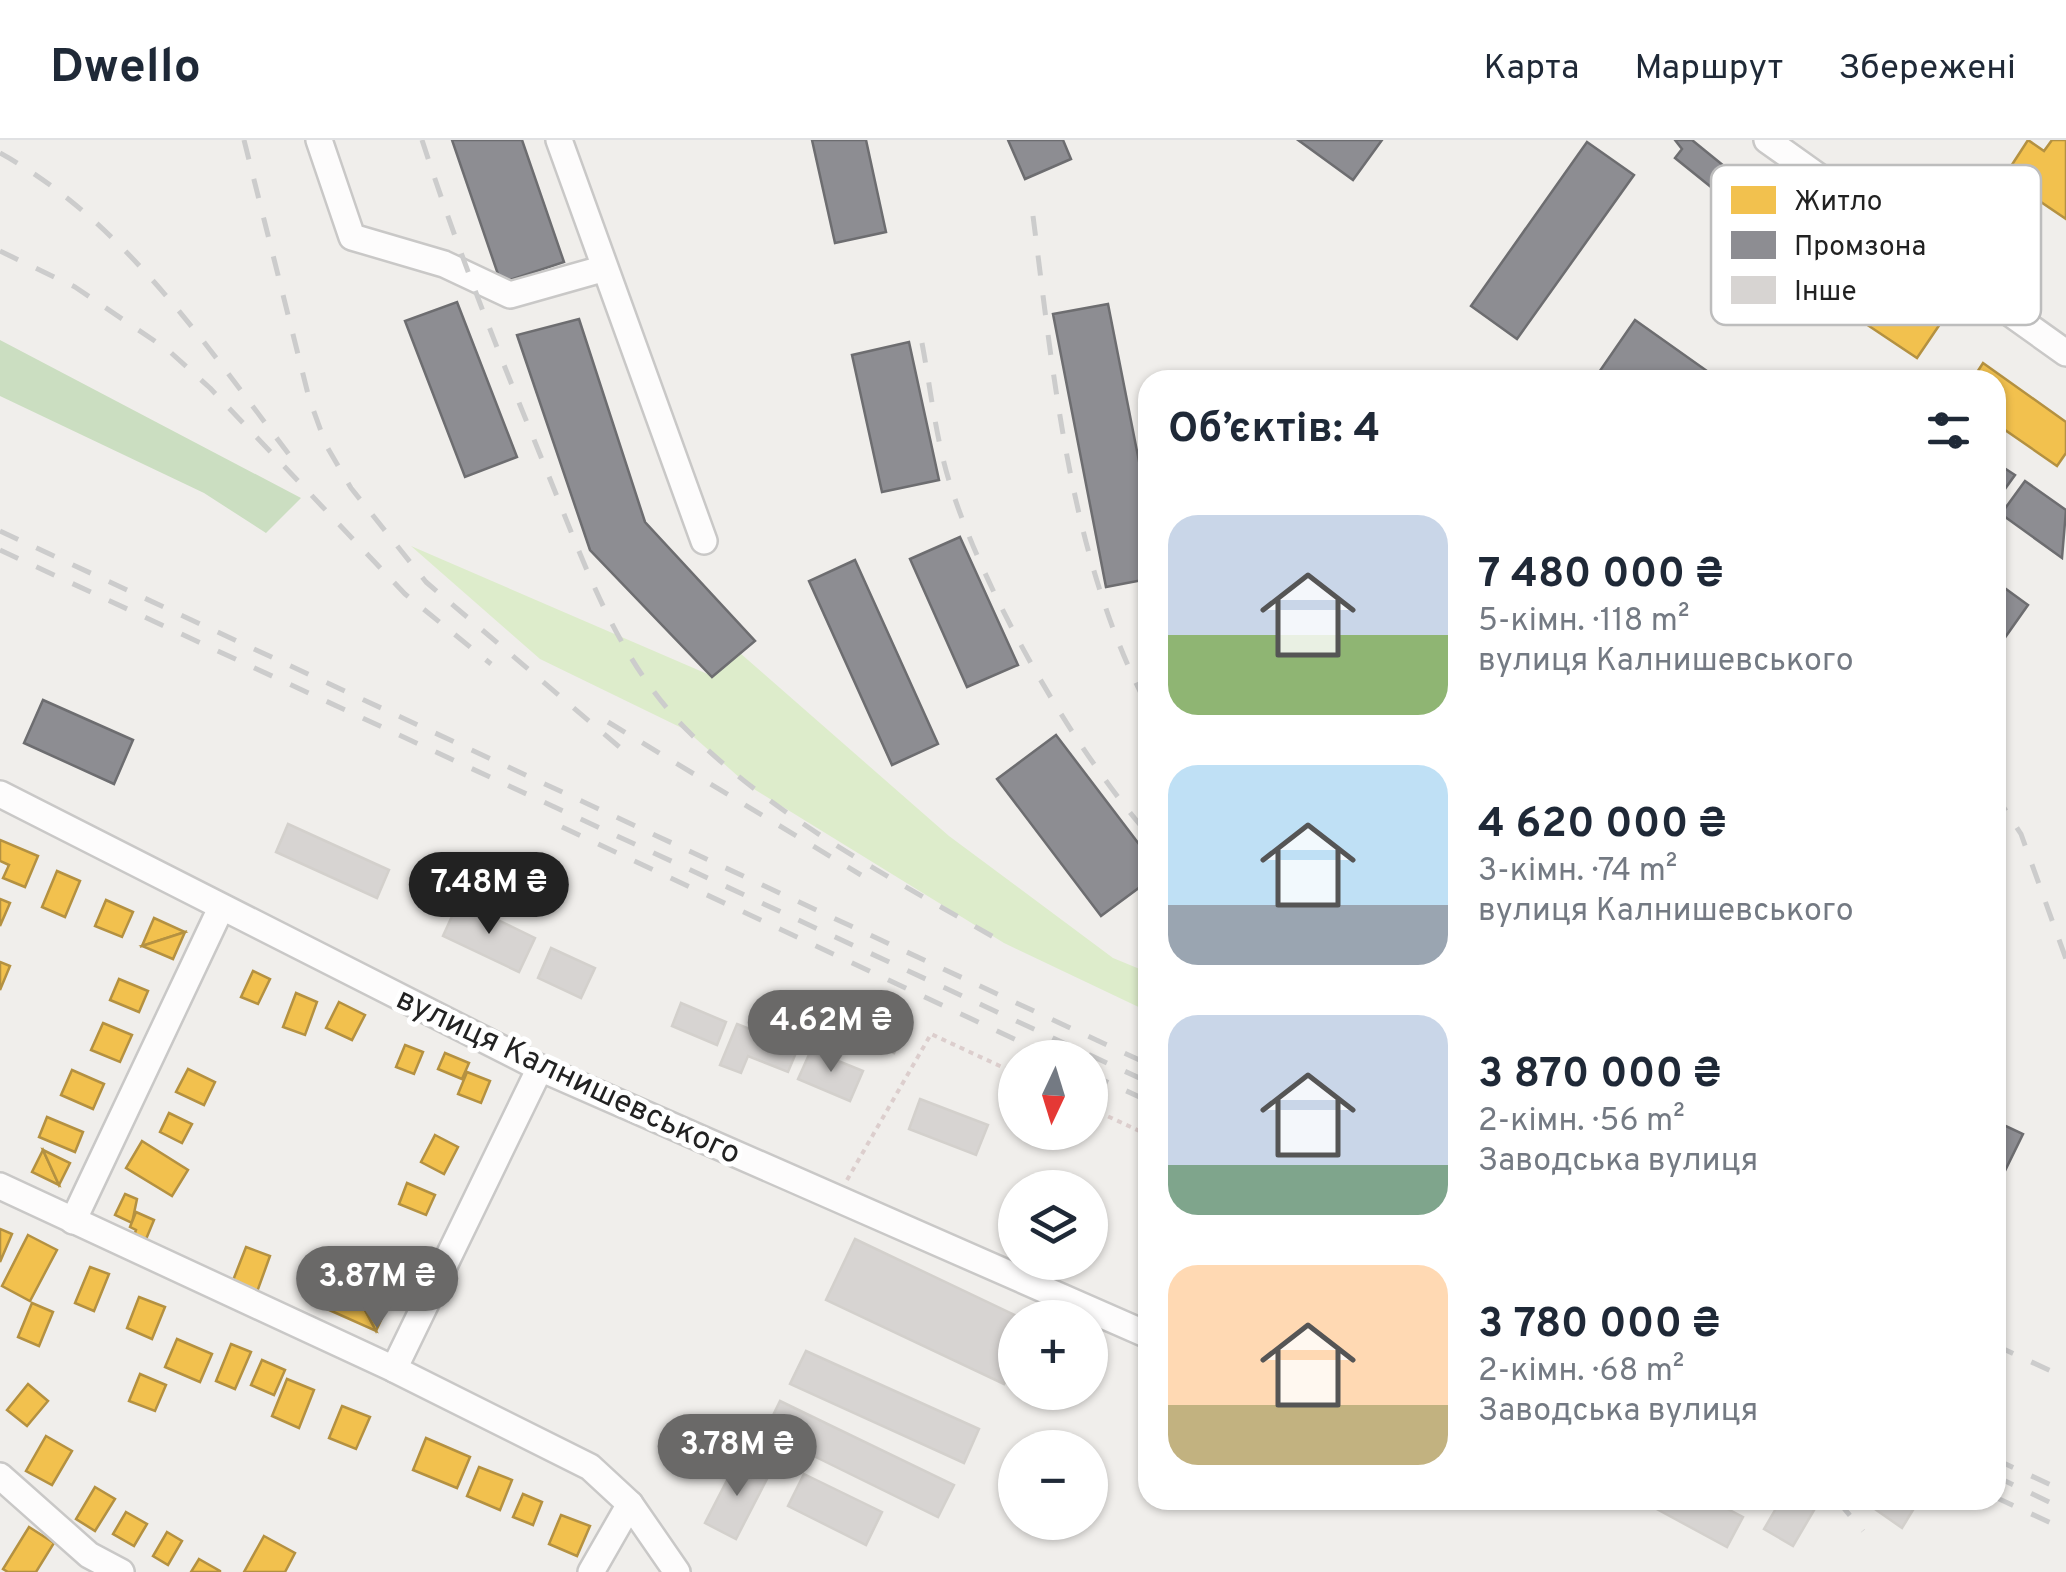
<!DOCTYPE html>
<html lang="uk">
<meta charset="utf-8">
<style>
:root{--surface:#fff;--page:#f2f2f3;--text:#1f2937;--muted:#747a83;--line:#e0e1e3;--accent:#6a6968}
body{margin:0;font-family:Overpass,sans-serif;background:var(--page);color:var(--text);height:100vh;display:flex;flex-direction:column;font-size:38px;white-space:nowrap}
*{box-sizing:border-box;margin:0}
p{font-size:32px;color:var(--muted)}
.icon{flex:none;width:55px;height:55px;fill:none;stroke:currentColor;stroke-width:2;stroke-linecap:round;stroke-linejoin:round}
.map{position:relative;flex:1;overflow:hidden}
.sheet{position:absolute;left:1138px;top:230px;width:868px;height:1140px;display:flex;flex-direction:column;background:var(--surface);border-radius:30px;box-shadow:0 2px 8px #0004}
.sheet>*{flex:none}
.needle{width:65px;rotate:184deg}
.controls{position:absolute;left:998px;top:900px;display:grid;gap:20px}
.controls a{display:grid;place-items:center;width:110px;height:110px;border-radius:50%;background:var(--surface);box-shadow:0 2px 8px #0004;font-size:50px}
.price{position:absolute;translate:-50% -85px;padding:0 22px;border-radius:35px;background:var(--accent);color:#fff;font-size:32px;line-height:65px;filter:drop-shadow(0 2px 5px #0008)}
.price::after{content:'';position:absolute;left:50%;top:60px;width:30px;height:22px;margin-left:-15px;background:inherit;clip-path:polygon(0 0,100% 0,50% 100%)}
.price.selected{background:#222;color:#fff}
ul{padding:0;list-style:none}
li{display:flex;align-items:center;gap:30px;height:250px;padding:0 30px}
li span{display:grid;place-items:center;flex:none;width:280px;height:200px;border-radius:30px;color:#555}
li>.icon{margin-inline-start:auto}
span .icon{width:120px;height:120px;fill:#fffc;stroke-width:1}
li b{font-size:42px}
h2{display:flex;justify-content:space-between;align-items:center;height:120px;padding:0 30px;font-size:42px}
header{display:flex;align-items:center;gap:60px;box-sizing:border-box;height:140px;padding:0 50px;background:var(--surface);border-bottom:2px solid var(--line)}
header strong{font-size:48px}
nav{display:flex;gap:55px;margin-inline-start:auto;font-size:35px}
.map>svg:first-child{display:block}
.grass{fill:#ddeccb}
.forest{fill:#cbdec1}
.homes{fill:#f2c14e;stroke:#b49141;stroke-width:2.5}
.industry{fill:#8d8d92;stroke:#6d6d70;stroke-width:2.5}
.building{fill:#d7d4d2;stroke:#d3d0cc;stroke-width:2.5}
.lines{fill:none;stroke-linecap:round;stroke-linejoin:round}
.minor-casing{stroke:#c9c8c7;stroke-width:30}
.path{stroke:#dccecd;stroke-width:4;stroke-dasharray:5 5;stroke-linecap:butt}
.minor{stroke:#fdfcfc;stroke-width:25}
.rail{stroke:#ccc;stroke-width:5;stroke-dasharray:20 20;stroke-linecap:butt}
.labels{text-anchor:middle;stroke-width:10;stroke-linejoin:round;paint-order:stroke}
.street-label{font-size:32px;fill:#222;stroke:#fff}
.key{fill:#fff;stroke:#bdbdbd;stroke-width:2.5}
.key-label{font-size:28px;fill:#222}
</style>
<header>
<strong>Dwello</strong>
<nav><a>Карта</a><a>Маршрут</a><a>Збережені</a></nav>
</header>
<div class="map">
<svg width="2066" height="1432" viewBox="0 0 2066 1432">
<rect width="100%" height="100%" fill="#f0eeeb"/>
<polygon class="grass" points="411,406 712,536 740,513 949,696 1113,818 1147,832 1147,871 1004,803 749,646 686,590 540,519"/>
<polygon class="forest" points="0,200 301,358 266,393 204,353 0,256"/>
<g class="homes">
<polygon points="2028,0 2044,11 2052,0 2066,0 2066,79 2004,37"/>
<polygon points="1841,118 1940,184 1917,218 1818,152"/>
<polygon points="1983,223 2066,282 2066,313 2057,326 1995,283 1995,240 1972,240"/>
<polygon points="0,700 38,716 25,747 3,738 9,725 0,721"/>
<polygon points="57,731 80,741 65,777 42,767"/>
<polygon points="0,759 10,763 0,786"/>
<polygon points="106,760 133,772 122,797 95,786"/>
<polygon points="154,778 185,792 142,806"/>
<polygon points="185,792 173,819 142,806"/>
<polygon points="0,822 10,826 0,850"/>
<polygon points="253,831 270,839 258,864 241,857"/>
<polygon points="119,839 148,851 139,872 110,860"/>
<polygon points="296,853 317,862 305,895 283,887"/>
<polygon points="339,862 365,875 352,900 326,888"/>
<polygon points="103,883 132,895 120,922 91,910"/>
<polygon points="405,905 423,912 414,934 396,927"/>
<polygon points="445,913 469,923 462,939 438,929"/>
<polygon points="188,929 215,942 204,965 176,952"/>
<polygon points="72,930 104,944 93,969 61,955"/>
<polygon points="467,932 490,941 481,963 458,954"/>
<polygon points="169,973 192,984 182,1003 160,992"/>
<polygon points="47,977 83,992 75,1012 39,997"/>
<polygon points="435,995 458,1007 444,1034 421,1022"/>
<polygon points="142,1001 188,1030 172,1056 126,1028"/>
<polygon points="43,1010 59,1045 32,1032"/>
<polygon points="43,1010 70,1023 59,1045"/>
<polygon points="407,1043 435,1055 426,1075 399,1064"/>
<polygon points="125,1054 137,1059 132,1083 115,1075"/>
<polygon points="136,1072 154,1080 144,1104 133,1099 136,1090 130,1087"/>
<polygon points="0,1089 12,1094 0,1122"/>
<polygon points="28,1095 57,1110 30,1161 2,1146"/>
<polygon points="246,1107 270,1116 257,1152 232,1143"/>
<polygon points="90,1127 109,1134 94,1171 75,1163"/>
<polygon points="344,1130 376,1191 327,1169"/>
<polygon points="344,1130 394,1152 376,1191"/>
<polygon points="139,1157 165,1167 152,1199 127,1188"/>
<polygon points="32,1163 53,1172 39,1206 18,1197"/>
<polygon points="177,1199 212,1214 200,1242 165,1227"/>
<polygon points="231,1204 251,1212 235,1249 216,1241"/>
<polygon points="262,1220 285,1230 274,1255 251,1245"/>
<polygon points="140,1234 166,1245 155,1271 129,1261"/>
<polygon points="287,1239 314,1250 299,1288 272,1276"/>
<polygon points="28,1244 48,1261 27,1286 7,1270"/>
<polygon points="342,1266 370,1277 356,1309 329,1298"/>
<polygon points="46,1296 72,1311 52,1345 26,1331"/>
<polygon points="426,1298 470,1317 457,1348 413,1330"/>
<polygon points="479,1327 512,1340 500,1370 467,1356"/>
<polygon points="95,1347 115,1359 95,1391 76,1379"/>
<polygon points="523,1354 542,1362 533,1385 513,1377"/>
<polygon points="126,1372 147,1384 134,1406 113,1394"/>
<polygon points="561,1375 590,1386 577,1416 549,1404"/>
<polygon points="29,1387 54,1403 36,1432 8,1432 3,1429"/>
<polygon points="167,1392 182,1401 168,1425 153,1416"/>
<polygon points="264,1396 295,1413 285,1432 244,1432"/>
<polygon points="199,1419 220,1431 220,1432 191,1432"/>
</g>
<g class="industry">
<polygon points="452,0 522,0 564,122 501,143"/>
<polygon points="812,0 866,0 886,92 835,103"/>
<polygon points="1008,0 1063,0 1071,19 1025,39"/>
<polygon points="1298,0 1382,0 1353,40"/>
<polygon points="1675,0 1692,0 1810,96 1794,114 1675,18 1682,9"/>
<polygon points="1587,2 1634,35 1517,199 1471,166"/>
<polygon points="457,162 517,317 465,337 405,181"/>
<polygon points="1108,164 1148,367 1148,439 1106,447 1053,174"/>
<polygon points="579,179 645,382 755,501 712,537 590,410 517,195"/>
<polygon points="1635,180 1707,231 1701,240 1595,238"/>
<polygon points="909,202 939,340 882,352 852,215"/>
<polygon points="1995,322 2015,335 2002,353 1995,349"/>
<polygon points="2025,341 2066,370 2062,418 2001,374"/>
<polygon points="960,397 1018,525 967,547 910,419"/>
<polygon points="855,420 938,604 892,625 809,441"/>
<polygon points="1995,441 2028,465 2004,499 1995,493"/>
<polygon points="43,560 133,600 114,644 24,603"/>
<polygon points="1056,595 1148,716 1148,741 1101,776 997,639"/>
<polygon points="1995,981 2023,994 2001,1039 1995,1037"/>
</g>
<g class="building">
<polygon points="288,684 389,730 377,758 276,712"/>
<polygon points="459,761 535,798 519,832 443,796"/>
<polygon points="551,808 595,828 581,858 538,838"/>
<polygon points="681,863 726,882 717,905 672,886"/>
<polygon points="892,874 910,883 894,913 876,904"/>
<polygon points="737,884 798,908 788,932 748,916 741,933 720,925"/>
<polygon points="811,910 863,931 850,961 798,939"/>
<polygon points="920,959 988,985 976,1015 909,989"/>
<polygon points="855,1099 1021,1178 1015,1178 1015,1221 1004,1244 826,1160"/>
<polygon points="806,1211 979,1289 964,1323 790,1244"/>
<polygon points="780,1261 954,1345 938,1377 765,1292"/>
<polygon points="738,1319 769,1335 736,1399 705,1383"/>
<polygon points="804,1334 882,1372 866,1405 788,1366"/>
<polygon points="1640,1360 1710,1360 1743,1377 1727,1407"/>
<polygon points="1781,1360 1820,1360 1793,1406 1764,1389"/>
<polygon points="1862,1360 1896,1360 1913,1370 1902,1388"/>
</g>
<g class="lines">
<g class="minor-casing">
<g id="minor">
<polyline points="319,0 352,97 444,124 510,155 602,129"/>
<polyline points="559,0 704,401"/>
<polyline points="1767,0 2066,213"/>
<polyline points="0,654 540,928 1148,1195"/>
<polyline points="0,1046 394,1229 590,1327 630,1364 677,1432"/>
<polyline points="73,1081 221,768"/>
<polyline points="394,1229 540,928"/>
<polyline points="0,1336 89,1415 121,1432"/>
<polyline points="591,1432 630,1364"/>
</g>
</g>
<g class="path">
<polyline points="1090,968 1148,995"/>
<polyline points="847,1040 931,894 1015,933"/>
</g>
<use href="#minor" class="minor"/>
<g class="rail">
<polyline points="244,0 309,258 326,305 351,348 426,442 623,610"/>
<path d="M422,0C459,114 503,224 548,334C585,425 617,521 689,592C777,680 897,741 1004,803"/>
<path d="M0,13C125,82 206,206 291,317"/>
<path d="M1033,76C1054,239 1070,419 1148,567"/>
<polyline points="0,111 75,147 168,210 210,248 405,454 491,524"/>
<path d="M922,203C931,251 936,301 951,347C986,456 1072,607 1148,694"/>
<polyline points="1449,237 1453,240"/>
<polyline points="0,391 1148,924"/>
<polyline points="0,410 1148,942"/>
<polyline points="608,582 861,735"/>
<polyline points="1995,654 2021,694 2066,819"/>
<polyline points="562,687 1055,918"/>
<polyline points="1090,934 1148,961"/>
<polyline points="1995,1205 2066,1238"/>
<polyline points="1995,1319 2066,1352"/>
<polyline points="1995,1336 2066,1370"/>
<polyline points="1995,1357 2066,1390"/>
<polyline points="1837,1360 1863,1391"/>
</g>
</g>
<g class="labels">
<g class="street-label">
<text transform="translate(569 935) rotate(25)" y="11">вулиця Калнишевського</text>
</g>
</g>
<rect x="1711" y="25" width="330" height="160" rx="15" class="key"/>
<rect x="1731" y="46" width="45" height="28" fill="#f2c14e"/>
<rect x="1731" y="91" width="45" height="28" fill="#8d8d92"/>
<rect x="1731" y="136" width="45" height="28" fill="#d7d4d2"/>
<g class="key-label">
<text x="1794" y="70">Житло</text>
<text x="1794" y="115">Промзона</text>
<text x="1794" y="160">Інше</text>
</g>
</svg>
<div class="controls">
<a><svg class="needle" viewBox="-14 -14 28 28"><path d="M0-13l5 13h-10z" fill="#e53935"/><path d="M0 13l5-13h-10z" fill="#747a83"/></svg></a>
<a><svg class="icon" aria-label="layers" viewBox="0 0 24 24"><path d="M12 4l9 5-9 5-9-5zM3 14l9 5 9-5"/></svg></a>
<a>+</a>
<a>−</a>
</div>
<b class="price selected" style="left:489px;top:797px">7.48M ₴</b>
<b class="price" style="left:831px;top:935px">4.62M ₴</b>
<b class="price" style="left:377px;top:1191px">3.87M ₴</b>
<b class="price" style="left:737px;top:1359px">3.78M ₴</b>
<section class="sheet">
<h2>Об’єктів: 4<svg class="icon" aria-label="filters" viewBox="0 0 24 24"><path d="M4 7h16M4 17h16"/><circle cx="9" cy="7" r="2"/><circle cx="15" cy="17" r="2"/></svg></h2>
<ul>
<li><span style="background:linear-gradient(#c9d6e8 60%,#8fb573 0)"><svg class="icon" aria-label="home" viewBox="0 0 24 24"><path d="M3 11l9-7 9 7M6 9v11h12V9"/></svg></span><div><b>7 480 000 ₴</b><p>5-кімн. · 118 m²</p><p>вулиця Калнишевського</p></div></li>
<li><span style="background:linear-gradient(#bfe0f5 70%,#9aa5b1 0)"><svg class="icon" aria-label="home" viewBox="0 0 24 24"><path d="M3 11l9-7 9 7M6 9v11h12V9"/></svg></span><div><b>4 620 000 ₴</b><p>3-кімн. · 74 m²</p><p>вулиця Калнишевського</p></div></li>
<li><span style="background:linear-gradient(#c9d6e8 75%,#7fa58c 0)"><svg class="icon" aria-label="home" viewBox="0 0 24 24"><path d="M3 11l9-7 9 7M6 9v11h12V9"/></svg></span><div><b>3 870 000 ₴</b><p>2-кімн. · 56 m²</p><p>Заводська вулиця</p></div></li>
<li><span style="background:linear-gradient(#ffd9b3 70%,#c2b280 0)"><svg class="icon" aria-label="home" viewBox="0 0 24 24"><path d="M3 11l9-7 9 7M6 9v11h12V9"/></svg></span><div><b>3 780 000 ₴</b><p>2-кімн. · 68 m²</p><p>Заводська вулиця</p></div></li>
</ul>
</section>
</div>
